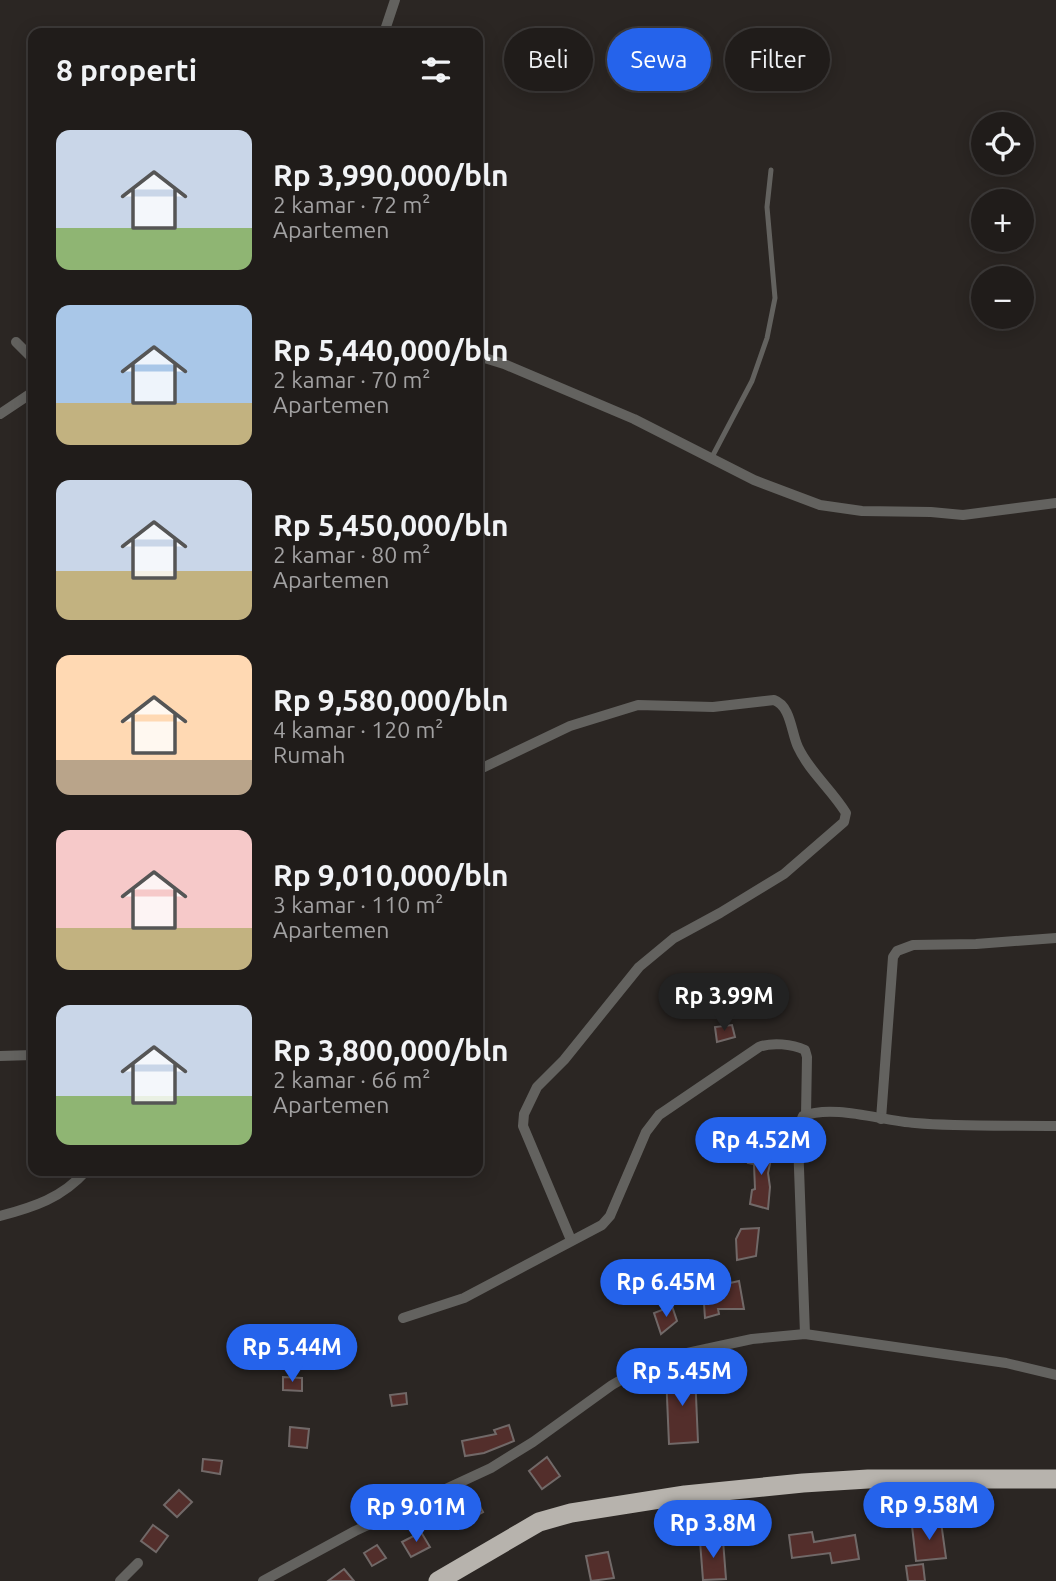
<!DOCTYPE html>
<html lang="id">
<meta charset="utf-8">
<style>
:root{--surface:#201c1a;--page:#2d2927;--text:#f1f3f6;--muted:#a2a1a2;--line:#3d3a39;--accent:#2563eb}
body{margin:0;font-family:Ubuntu,sans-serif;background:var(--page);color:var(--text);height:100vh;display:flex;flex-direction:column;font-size:26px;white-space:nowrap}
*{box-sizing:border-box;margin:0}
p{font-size:23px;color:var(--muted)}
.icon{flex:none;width:38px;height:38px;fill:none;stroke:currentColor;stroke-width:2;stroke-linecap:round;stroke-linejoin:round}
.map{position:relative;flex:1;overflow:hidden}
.drawer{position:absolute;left:28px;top:28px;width:455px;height:1148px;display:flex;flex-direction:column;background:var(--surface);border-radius:14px;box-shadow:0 4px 18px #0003,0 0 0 2px var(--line)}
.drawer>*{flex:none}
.top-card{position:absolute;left:504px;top:28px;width:446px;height:63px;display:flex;gap:14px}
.buttons{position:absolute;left:971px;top:112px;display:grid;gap:14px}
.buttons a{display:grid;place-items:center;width:63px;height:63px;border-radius:50%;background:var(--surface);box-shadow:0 4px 18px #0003,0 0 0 2px var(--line);font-size:35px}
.price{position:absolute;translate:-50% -60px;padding:0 16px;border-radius:24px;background:var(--accent);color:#fff;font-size:23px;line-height:46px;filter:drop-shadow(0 2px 4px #0008)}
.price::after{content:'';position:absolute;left:50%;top:42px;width:21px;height:16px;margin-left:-10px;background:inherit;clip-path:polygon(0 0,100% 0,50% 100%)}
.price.active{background:#222;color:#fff}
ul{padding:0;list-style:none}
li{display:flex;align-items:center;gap:21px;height:175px;padding:0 28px}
li span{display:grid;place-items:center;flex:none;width:196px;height:140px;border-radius:14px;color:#555}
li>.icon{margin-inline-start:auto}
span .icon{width:84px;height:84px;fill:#fffc;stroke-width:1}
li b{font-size:30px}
h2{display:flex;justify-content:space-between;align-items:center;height:84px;padding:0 28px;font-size:30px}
.chip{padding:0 24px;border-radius:32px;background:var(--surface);box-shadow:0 4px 18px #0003,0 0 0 2px var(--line);font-size:24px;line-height:63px}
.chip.active{background:var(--accent);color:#fff}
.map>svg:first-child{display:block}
.building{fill:#532e2b;stroke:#716968;stroke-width:2}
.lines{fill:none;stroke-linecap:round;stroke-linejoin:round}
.lane{stroke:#63625f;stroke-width:5}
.street{stroke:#63625f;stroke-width:10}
.highway{stroke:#b7b3ad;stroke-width:19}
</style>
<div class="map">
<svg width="1056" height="1581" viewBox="0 0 1056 1581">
<rect width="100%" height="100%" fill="#2b2623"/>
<g class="building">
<polygon points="732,1025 735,1037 717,1042 715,1027"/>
<polygon points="752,1148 773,1150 768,1173 770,1187 768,1209 750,1204 752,1190 755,1189 754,1164 748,1163"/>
<polygon points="759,1228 756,1256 737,1260 736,1239 741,1229"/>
<polygon points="739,1281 744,1309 718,1309 719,1314 705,1318 703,1289"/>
<polygon points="672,1306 677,1321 661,1334 654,1313"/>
<polygon points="695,1373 698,1442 669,1444 666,1374"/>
<polygon points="283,1377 302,1378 302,1391 283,1390"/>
<polygon points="406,1393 407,1404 392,1406 390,1395"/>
<polygon points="509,1425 514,1441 484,1453 465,1456 462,1441 496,1434 494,1430"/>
<polygon points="290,1427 309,1429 307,1448 289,1446"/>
<polygon points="547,1457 560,1476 542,1489 529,1471"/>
<polygon points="203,1459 222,1461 220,1474 202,1471"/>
<polygon points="179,1490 192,1502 177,1517 164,1505"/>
<polygon points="477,1501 483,1512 469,1520 463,1509"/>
<polygon points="941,1522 946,1558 916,1561 912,1526"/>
<polygon points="153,1525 168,1536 156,1552 141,1541"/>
<polygon points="421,1532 430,1547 411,1557 402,1542"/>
<polygon points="812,1532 814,1542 855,1535 859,1559 832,1563 830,1553 792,1558 789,1535"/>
<polygon points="723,1540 726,1579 703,1580 700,1541"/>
<polygon points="377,1545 386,1558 372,1566 364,1553"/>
<polygon points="608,1552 614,1578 591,1581 586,1556"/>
<polygon points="923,1564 925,1581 908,1581 906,1566"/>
<polygon points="344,1569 354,1581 328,1581"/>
</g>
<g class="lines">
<polyline class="lane" points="712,457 752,381 767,338 775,298 767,207 771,170"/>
<g class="street">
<polyline points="384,33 395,0"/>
<polyline points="16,342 33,359"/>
<polyline points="478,356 504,364 634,419 754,480 820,505 862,511 931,512 963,515 1056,503"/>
<polyline points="0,414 33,392"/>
<path d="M478,770L570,726L638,705L713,707L774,700C791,706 791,732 798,747C809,771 832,790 846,813L844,822L784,874L720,913L674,938L639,967L564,1060L537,1087L524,1114L523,1126L571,1240"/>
<polyline points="0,1056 33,1055"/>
<polyline points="881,1119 893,957 897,951 913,945 976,944 1056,938"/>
<path d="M0,1216C34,1207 62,1198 86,1171"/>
<path d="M403,1318L464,1298L602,1225L610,1216L646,1132L659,1115L759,1047C772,1042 792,1044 805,1050L807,1057L806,1115"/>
<path d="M805,1334L798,1141V1128L803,1116C834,1104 882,1121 915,1123C962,1127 1009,1125 1056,1126"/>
<polyline points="120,1581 138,1563"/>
<polyline points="263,1581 355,1531 491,1468 533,1442 612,1385 647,1365 678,1355 752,1339 805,1334 1006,1363 1056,1375"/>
</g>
<polyline class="highway" points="438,1581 539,1522 571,1513 685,1495 803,1483 868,1479 1056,1479"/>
</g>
</svg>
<div class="buttons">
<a><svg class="icon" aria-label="locate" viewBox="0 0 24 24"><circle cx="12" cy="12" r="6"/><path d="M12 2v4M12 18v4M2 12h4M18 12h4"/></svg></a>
<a>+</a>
<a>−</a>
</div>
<b class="price active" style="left:724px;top:1033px">Rp 3.99M</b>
<b class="price" style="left:761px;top:1177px">Rp 4.52M</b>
<b class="price" style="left:666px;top:1319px">Rp 6.45M</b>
<b class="price" style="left:292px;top:1384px">Rp 5.44M</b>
<b class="price" style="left:682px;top:1408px">Rp 5.45M</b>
<b class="price" style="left:929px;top:1542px">Rp 9.58M</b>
<b class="price" style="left:416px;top:1544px">Rp 9.01M</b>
<b class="price" style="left:713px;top:1560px">Rp 3.8M</b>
<div class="top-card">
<a class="chip">Beli</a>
<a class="chip active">Sewa</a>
<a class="chip">Filter</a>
</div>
<section class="drawer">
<h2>8 properti<svg class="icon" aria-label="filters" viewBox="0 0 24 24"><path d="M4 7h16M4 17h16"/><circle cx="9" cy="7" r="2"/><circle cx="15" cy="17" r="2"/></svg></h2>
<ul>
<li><span style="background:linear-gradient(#c9d6e8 70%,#8fb573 0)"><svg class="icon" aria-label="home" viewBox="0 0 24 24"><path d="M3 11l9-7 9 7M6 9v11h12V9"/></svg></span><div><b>Rp 3,990,000/bln</b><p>2 kamar · 72 m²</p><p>Apartemen</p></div></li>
<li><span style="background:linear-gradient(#a9c7e8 70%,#c2b280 0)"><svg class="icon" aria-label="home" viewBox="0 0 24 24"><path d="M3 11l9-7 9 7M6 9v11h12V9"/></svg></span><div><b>Rp 5,440,000/bln</b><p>2 kamar · 70 m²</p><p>Apartemen</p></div></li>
<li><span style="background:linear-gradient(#c9d6e8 65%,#c2b280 0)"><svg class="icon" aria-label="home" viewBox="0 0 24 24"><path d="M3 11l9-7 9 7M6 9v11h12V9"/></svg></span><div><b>Rp 5,450,000/bln</b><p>2 kamar · 80 m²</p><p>Apartemen</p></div></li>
<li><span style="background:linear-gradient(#ffd9b3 75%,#b9a48a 0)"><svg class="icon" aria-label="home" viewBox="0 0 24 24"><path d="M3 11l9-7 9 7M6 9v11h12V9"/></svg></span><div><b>Rp 9,580,000/bln</b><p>4 kamar · 120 m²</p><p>Rumah</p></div></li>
<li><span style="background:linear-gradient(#f6c9c9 70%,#c2b280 0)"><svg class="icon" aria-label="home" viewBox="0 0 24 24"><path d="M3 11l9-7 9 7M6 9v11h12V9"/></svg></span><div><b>Rp 9,010,000/bln</b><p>3 kamar · 110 m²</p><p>Apartemen</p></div></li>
<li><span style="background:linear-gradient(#c9d6e8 65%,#8fb573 0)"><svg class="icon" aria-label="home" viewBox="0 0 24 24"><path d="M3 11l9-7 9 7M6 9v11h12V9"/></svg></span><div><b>Rp 3,800,000/bln</b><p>2 kamar · 66 m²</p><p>Apartemen</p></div></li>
</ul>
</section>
</div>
